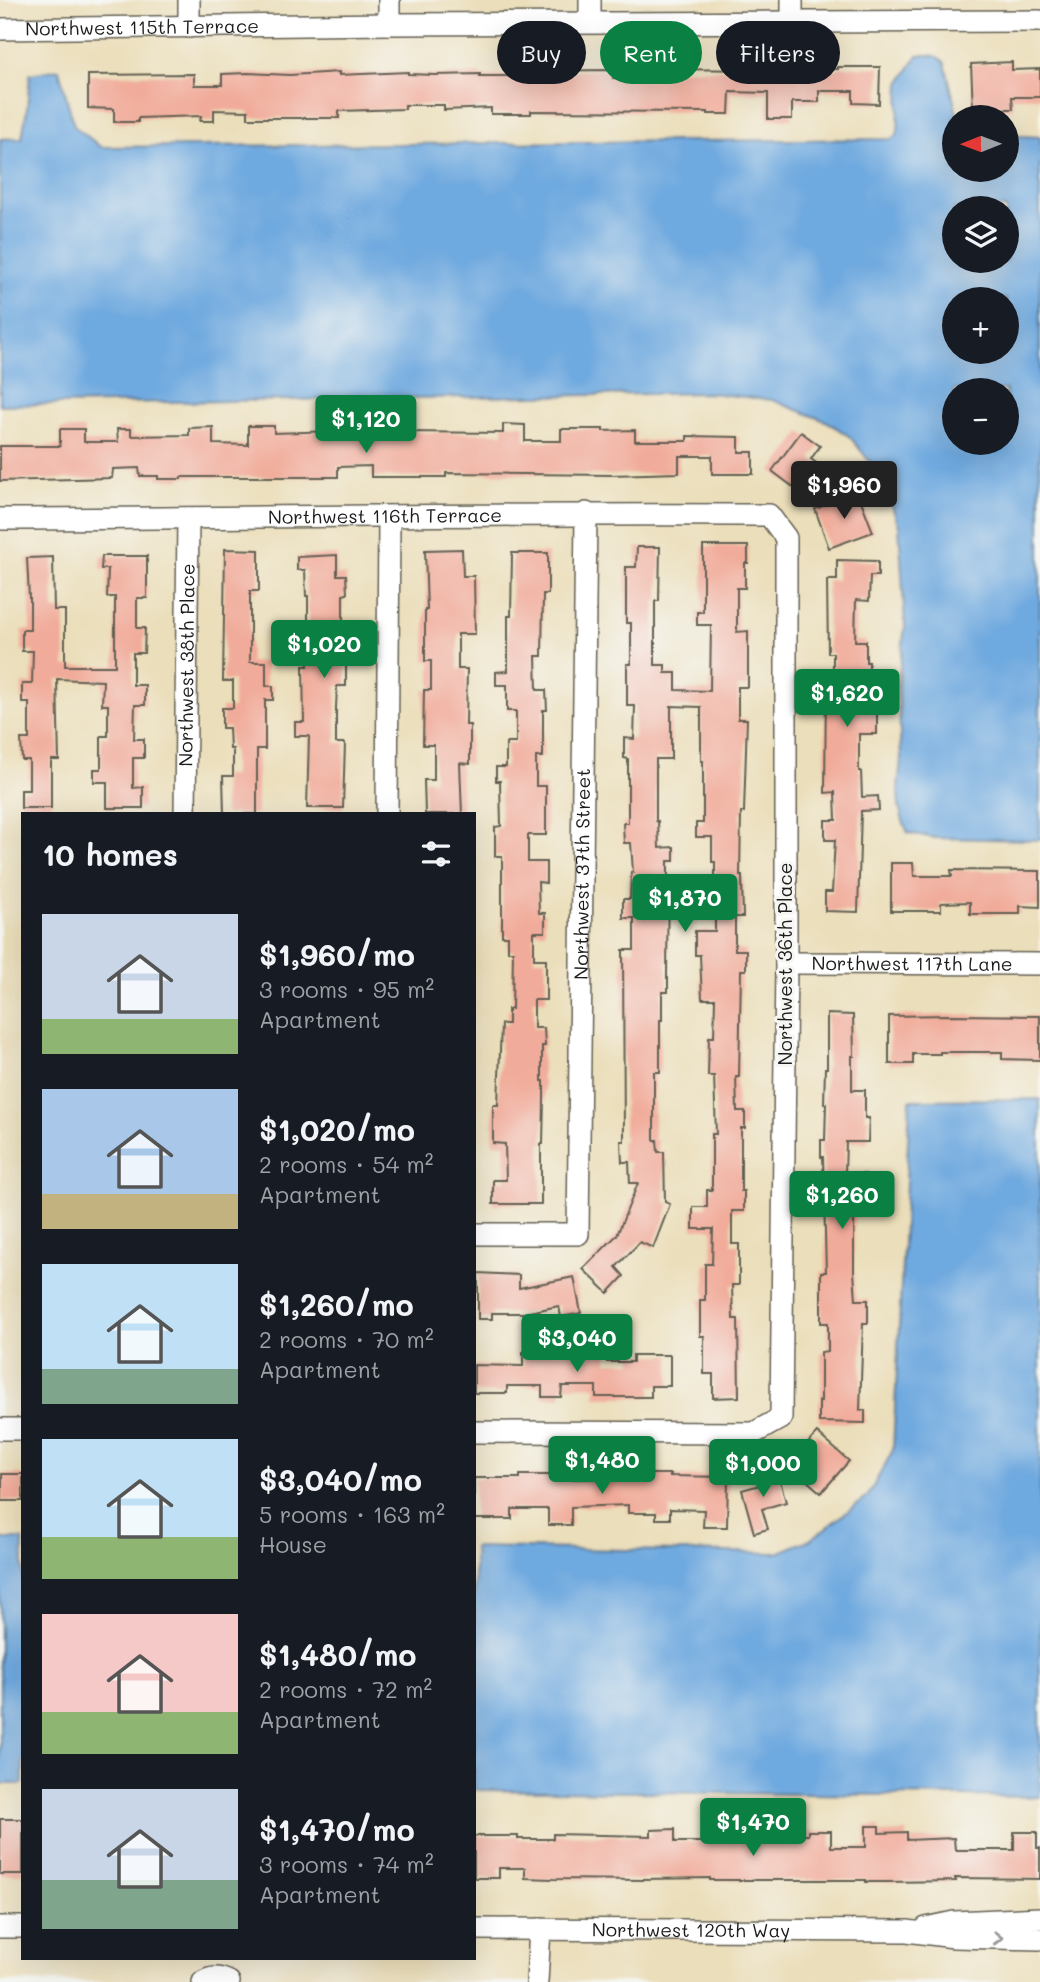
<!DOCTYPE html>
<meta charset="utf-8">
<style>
:root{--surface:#171b24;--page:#242831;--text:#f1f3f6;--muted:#9ea1a6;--accent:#0b8043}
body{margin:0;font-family:Mali,sans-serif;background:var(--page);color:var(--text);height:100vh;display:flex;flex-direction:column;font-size:26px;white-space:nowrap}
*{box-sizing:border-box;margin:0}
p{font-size:23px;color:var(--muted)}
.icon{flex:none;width:38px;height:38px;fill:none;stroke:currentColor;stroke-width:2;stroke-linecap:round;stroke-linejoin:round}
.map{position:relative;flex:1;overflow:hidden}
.drawer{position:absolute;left:21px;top:812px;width:455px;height:1148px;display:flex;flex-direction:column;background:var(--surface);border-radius:0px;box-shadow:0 7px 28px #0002}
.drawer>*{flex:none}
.banner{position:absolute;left:497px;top:21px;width:438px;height:63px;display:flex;gap:14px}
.needle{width:46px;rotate:269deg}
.controls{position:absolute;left:942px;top:105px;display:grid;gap:14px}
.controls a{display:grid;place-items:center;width:77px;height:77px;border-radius:50%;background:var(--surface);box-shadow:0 7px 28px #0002;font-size:35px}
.price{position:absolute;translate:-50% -60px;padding:0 16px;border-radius:7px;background:var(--accent);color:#fff;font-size:23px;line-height:46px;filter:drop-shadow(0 2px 4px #0008)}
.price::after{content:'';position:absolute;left:50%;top:42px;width:21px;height:16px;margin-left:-10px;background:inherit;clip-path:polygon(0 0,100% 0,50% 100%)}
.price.on{background:#222;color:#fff}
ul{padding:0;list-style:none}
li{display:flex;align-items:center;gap:21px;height:175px;padding:0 21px}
li span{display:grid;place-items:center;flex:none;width:196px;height:140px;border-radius:0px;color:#555}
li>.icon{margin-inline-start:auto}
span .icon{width:84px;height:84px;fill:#fffc;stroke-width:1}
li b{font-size:30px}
h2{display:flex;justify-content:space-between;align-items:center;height:84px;padding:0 21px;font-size:30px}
.tag{padding:0 24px;border-radius:32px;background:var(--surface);box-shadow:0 7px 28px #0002;font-size:24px;line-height:63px}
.tag.on{background:var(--accent);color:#fff}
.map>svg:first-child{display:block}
.water{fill:#6ea9df;stroke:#45627e;stroke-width:2;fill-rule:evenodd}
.building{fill:#f1ab9a}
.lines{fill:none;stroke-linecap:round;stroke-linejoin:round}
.minor-casing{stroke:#646053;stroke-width:24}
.minor{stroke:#fff;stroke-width:21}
.oneway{stroke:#999}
.labels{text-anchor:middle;stroke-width:6;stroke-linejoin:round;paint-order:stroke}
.street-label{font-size:19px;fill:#1c1c1c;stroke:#f6f6f2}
</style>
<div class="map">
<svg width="1040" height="1982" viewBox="0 0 1040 1982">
<rect width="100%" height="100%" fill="#f6f6f2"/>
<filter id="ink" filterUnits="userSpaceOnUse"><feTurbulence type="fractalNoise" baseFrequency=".0143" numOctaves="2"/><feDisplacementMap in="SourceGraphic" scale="14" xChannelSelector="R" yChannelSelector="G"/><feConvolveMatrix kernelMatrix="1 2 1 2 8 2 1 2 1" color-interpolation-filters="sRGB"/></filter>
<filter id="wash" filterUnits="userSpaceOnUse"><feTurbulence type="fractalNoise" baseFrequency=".00686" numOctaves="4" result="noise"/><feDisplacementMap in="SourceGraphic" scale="28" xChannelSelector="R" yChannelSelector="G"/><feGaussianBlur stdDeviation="1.57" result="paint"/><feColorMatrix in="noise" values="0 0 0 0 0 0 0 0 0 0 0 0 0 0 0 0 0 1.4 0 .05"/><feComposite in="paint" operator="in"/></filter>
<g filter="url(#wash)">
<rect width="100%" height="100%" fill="#ebdeba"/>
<g class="water">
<path d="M918,55C930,55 938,54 945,63L957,114L958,117H954V170H1006V135L1040,137V840L935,838L908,833L903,821L899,806L898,788L901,759L898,686L905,626L899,526L881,476L850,437L828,422L772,400L710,393L0,405V139L22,138L27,109L30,74L59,69L74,126L101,147L891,139L897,135L898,131L900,83ZM954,208H1006V261H954ZM954,299H1006V352H954ZM954,390H1006V443H954Z"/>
<polygon points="1040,1099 1040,1797 474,1790 474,1547 777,1553 811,1539 868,1496 893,1450 910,1100"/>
<rect x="0" y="1539" width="23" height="245"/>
</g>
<g id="blocks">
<g class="building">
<polygon points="1012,62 1012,70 1040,69 1040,97 1012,97 1013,109 973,109 971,64"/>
<polygon points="838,67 880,67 879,104 853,103 853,91 819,91 819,102 792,102 792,119 768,119 768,93 730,92 729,114 708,114 708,112 531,111 531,114 491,114 491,108 444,110 444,105 405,105 405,109 339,111 339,118 248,118 248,111 214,110 214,121 200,121 201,116 138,118 138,122 114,122 114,109 88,108 88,75 194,74 194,85 222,85 222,74 248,73 290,75 339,72 339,75 408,72 408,74 435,75 480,74 480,76 515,76 515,71 614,70 613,78 652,78 652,69 768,70 768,68 838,69"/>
<polygon points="503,424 525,425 525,441 561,441 561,429 603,429 603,431 635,430 635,441 687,441 687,436 739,437 739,452 753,452 753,474 712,474 712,456 679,456 679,473 611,475 446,473 446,477 371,477 371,466 338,467 338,477 181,477 181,479 158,479 158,476 140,476 139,468 113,469 112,478 0,481 0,446 60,446 60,429 84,429 84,442 118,442 117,429 131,429 131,436 189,435 189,428 213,427 213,444 248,445 248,426 274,426 274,433 365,430 365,440 405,440 405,432 503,433"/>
<polygon points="801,432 820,446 811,459 832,475 812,501 772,471"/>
<polygon points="858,493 873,532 829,548 815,509"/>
<polygon points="703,546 748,546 748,563 745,563 745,588 737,588 737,632 748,631 748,687 738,687 738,719 747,719 744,812 741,812 740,876 742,876 743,917 735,917 735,950 746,950 746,970 741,970 739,1077 736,1077 737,1111 745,1111 745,1128 741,1128 741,1191 744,1191 744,1211 732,1211 732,1244 739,1244 739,1285 732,1285 733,1319 738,1319 739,1397 713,1398 713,1374 704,1374 704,1336 700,1336 700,1300 705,1300 705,1264 712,1264 713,1229 693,1229 693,1207 707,1207 707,1190 712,1190 712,1134 716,1134 714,1076 708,1076 709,1037 714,1037 715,999 702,999 700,955 695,955 695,931 715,931 715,862 712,862 712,837 696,837 696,823 703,823 703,761 701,761 701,707 671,706 671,759 656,759 656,821 658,821 659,848 674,847 674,861 668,861 667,978 668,978 668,992 662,992 662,1020 660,1020 660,1072 654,1072 654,1140 657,1140 658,1152 664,1152 665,1202 670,1204 653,1248 640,1242 616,1267 624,1276 608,1293 583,1269 617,1235 638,1183 630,1183 629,1162 622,1162 621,1141 624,1141 623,950 634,950 634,918 623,918 623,899 630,899 631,872 633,872 631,843 624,843 623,823 628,823 628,759 624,758 624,738 634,739 635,706 627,706 627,664 631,664 631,623 626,623 626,567 636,567 637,547 660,547 659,601 655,601 655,665 665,665 665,673 676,673 676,690 710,691 711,625 697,625 697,612 703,612"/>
<polygon points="225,549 259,550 259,591 250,591 250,662 266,662 266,686 273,686 273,700 265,700 265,749 257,749 257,814 224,814 223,776 233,776 233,749 230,749 229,728 222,728 222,708 233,708 233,681 223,681"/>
<polygon points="462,549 463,576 474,576 475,634 458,634 458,669 467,669 466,725 470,725 470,764 460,763 462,814 425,814 424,780 434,780 434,745 423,745 424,690 431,690 431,661 425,661 425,610 427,610 425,550"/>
<polygon points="512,553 548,553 548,594 543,594 542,656 536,656 537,690 546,690 547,710 543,710 543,757 536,757 536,786 546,786 546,835 528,835 528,862 546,862 546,883 538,882 539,913 545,913 545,932 534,932 534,959 546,959 546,1000 534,1000 534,1028 544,1028 545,1046 542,1046 542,1081 544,1081 544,1098 543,1144 541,1144 541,1204 493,1204 493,1180 506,1180 505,1144 493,1143 493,1105 498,1105 501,1024 508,1024 508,1009 512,1009 513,951 508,951 508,936 502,936 502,856 495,856 495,827 501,826 500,781 496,781 496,767 506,767 506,743 516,743 516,711 507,711 507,685 496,685 496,672 508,671 508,616 511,616"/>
<polygon points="337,555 337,575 346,575 347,594 343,595 343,639 346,639 346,686 337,686 336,708 336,743 345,743 343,808 307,808 309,736 295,736 295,722 304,722 303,666 308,666 308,596 306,596 305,570 297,570 297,557"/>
<polygon points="102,556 147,556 147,598 137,598 137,628 145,628 144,653 133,653 133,685 145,685 145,705 135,705 134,739 144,739 144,758 133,758 133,788 143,787 143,808 107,808 107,782 94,782 94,769 101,769 101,736 108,736 108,705 102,705 103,681 57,679 59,760 51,760 51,808 21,808 21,790 29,790 29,760 22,760 21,739 29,739 29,703 22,703 22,684 32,684 33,651 22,651 22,630 30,630 30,598 29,598 27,558 53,557 54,610 65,610 65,666 115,666 115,597 107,597 108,569 101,569"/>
<polygon points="837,560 878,561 878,576 870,576 869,601 856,600 855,641 866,641 866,662 869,662 869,712 877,712 877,734 859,734 859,771 861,771 862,797 878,796 879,810 861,811 858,912 825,911 825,892 832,892 835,840 825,840 825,820 836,820 835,792 825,793 826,684 833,683 833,653 828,653 827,580 837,580"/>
<polygon points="891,863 913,863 914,876 952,876 951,870 1040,871 1040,907 1020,906 1020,914 970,914 970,902 941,903 941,911 891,911"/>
<polygon points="827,1014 853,1015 854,1056 852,1056 852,1090 865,1090 865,1118 869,1118 868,1142 846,1142 845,1174 865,1174 865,1216 854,1216 854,1272 856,1300 868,1300 868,1323 863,1323 860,1410 865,1410 865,1423 819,1422 819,1401 821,1401 821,1352 828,1351 828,1323 821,1323 821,1272 826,1272 823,1157 821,1157 821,1140 825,1140 826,1104 824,1104 825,1068 827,1068"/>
<polygon points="950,1015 1040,1016 1040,1060 1002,1059 1002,1052 940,1052 940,1054 913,1054 913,1064 889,1064 889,1016"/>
<polygon points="478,1273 519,1275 519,1288 574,1277 581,1313 561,1317 559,1306 524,1313 492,1313 492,1319 478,1319"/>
<polygon points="523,1352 607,1353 607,1362 633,1362 633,1355 670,1355 670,1386 651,1386 651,1397 596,1397 596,1386 562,1386 561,1397 542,1397 542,1386 507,1386 507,1393 474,1393 474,1365 523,1366"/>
<polygon points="817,1433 849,1461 821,1493 789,1465"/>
<polygon points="777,1470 786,1502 762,1509 768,1529 754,1533 742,1490 760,1485 758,1475"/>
<rect x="2" y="1474" width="21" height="27"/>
<polygon points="628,1474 671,1474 670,1476 728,1477 727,1527 703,1527 704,1510 670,1509 670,1519 656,1519 656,1513 628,1513 628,1505 571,1507 571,1525 548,1525 548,1509 512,1509 512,1519 474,1519 474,1478 520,1478 520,1475 571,1475 571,1479 628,1478"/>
<rect x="0" y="1819" width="23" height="55"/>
<polygon points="866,1826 879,1826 879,1833 907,1832 907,1840 954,1838 955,1850 1014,1850 1014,1832 1037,1832 1037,1848 1040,1848 1040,1879 955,1878 956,1881 886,1882 866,1882 866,1880 710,1880 710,1878 643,1879 643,1880 553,1879 525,1878 525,1868 499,1868 499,1878 474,1878 474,1836 518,1836 518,1839 553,1839 553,1834 651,1836 651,1830 675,1829 675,1842 710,1842 710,1835 808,1835 808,1831 831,1831 831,1847 866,1847"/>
</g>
</g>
</g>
<g filter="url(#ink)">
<use href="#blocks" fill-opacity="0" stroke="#646053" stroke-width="2"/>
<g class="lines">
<g class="minor-casing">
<g id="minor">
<polyline points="189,0 189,27"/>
<polyline points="389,0 389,24"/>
<polyline points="792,21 792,0"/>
<polyline points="590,22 590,0"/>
<path id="s1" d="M0,29L389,24L1040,21"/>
<path id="s2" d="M0,519C256,518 513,513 769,515L786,538V963L781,1418L754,1433L474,1432"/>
<path id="s3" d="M185,814L188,518"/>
<polyline points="387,814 389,517"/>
<path id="s4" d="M786,963L1040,964"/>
<path id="s5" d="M474,1234H578L586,513"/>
<polyline points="0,1429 23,1429"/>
<polyline points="0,1927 23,1927"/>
<polyline points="926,1928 954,1922 1040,1918"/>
<path id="s6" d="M474,1929L907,1931L954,1937L1040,1939"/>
<path d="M203,1982C212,1976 220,1977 229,1982"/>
<polyline points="537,1982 540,1929"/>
</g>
</g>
<use href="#minor" class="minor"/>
</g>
<defs><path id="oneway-chevron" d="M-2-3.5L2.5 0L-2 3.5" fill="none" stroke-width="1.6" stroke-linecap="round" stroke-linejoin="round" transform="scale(1.75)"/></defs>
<use class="oneway" href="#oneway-chevron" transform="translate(998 1938) rotate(2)"/>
</g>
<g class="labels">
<g class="street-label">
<text dy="7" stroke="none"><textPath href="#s1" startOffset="142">Northwest 115th Terrace</textPath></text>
<text dy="7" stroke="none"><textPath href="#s2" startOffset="385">Northwest 116th Terrace</textPath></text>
<text dy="7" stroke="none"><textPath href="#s3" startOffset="149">Northwest 38th Place</textPath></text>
<text dy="7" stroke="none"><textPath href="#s5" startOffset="464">Northwest 37th Street</textPath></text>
<text transform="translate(785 964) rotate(-90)" y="7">Northwest 36th Place</text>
<text dy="7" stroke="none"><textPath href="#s4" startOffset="126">Northwest 117th Lane</textPath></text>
<text dy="7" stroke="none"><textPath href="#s6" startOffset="217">Northwest 120th Way</textPath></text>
</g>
</g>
</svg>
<div class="controls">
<a><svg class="needle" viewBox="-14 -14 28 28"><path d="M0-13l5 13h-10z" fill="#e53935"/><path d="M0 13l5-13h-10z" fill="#9ea1a6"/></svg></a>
<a><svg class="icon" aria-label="layers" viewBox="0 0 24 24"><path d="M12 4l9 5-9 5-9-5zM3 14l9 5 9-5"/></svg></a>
<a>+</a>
<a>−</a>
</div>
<b class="price" style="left:366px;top:455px">$1,120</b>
<b class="price on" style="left:844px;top:521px">$1,960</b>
<b class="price" style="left:324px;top:680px">$1,020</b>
<b class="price" style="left:847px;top:729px">$1,620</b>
<b class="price" style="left:685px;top:934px">$1,870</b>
<b class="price" style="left:842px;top:1231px">$1,260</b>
<b class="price" style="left:577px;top:1374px">$3,040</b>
<b class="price" style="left:602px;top:1496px">$1,480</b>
<b class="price" style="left:763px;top:1499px">$1,000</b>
<b class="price" style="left:753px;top:1858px">$1,470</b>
<div class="banner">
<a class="tag">Buy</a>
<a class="tag on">Rent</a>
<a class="tag">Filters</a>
</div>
<section class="drawer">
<h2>10 homes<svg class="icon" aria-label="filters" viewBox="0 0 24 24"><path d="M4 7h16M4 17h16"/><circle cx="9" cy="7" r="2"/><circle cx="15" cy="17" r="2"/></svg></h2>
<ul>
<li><span style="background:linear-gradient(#c9d6e8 75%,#8fb573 0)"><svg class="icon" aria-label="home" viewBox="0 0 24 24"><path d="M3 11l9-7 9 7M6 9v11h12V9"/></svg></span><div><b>$1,960/mo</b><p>3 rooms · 95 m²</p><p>Apartment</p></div></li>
<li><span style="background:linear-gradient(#a9c7e8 75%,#c2b280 0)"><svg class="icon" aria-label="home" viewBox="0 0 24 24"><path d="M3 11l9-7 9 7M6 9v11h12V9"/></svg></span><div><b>$1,020/mo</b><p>2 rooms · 54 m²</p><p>Apartment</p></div></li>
<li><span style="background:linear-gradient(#bfe0f5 75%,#7fa58c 0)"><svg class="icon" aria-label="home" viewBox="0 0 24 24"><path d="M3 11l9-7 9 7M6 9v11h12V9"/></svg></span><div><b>$1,260/mo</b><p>2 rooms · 70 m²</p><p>Apartment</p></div></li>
<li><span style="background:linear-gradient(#bfe0f5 70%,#8fb573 0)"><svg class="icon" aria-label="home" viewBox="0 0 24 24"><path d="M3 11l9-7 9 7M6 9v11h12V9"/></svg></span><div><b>$3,040/mo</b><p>5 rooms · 163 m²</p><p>House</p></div></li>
<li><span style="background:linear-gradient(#f6c9c9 70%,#8fb573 0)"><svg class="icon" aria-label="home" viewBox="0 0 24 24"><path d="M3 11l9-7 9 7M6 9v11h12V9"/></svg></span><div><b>$1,480/mo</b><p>2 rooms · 72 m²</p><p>Apartment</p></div></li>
<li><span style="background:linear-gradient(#c9d6e8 65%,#7fa58c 0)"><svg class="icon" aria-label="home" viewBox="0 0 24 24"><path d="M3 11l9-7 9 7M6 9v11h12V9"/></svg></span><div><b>$1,470/mo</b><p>3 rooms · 74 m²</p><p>Apartment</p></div></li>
</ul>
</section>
</div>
